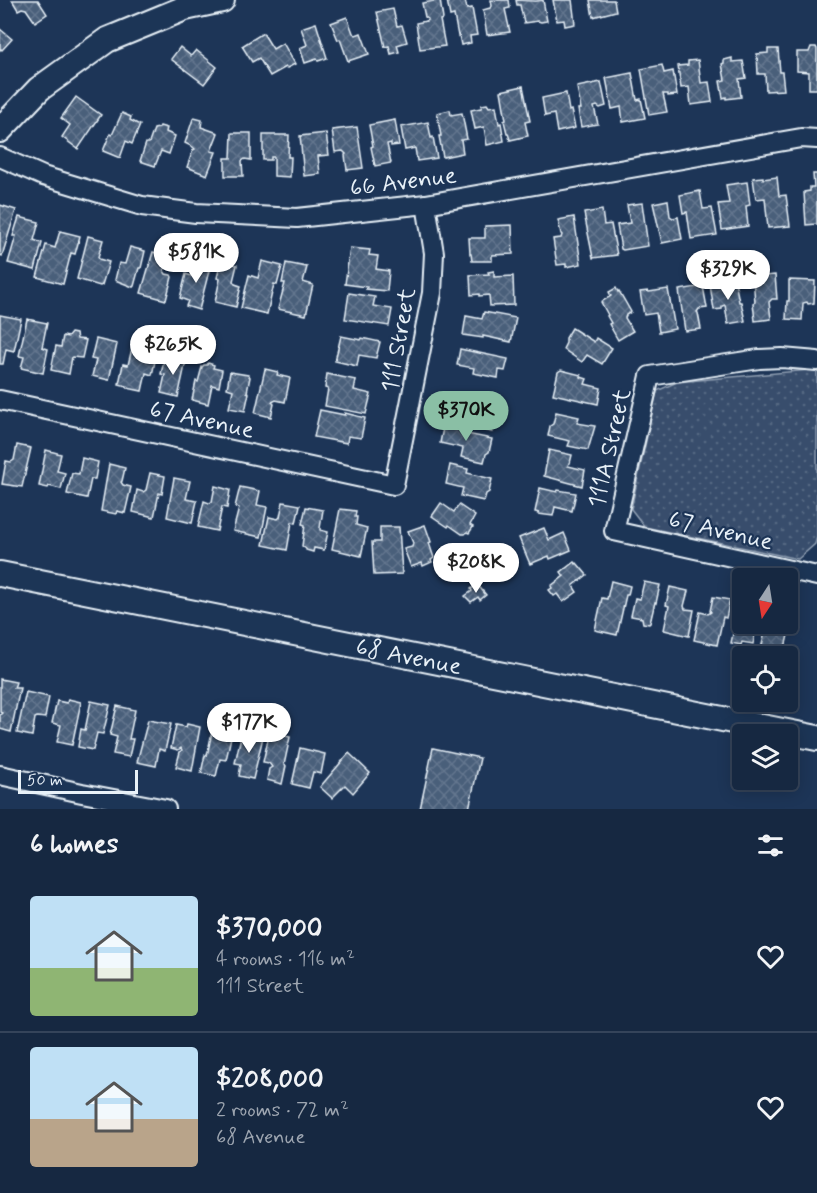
<!DOCTYPE html>
<meta charset="utf-8">
<style>
:root{--surface:#162841;--page:#1f3048;--text:#f1f3f6;--muted:#9ea6b1;--line:#35445a;--accent:#8abfa5}
body{margin:0;font-family:Mynerve,sans-serif;background:var(--page);color:var(--text);height:100vh;display:flex;flex-direction:column;font-size:22px;white-space:nowrap}
*{box-sizing:border-box;margin:0}
p{font-size:20px;color:var(--muted)}
.icon{flex:none;width:33px;height:33px;fill:none;stroke:currentColor;stroke-width:2;stroke-linecap:round;stroke-linejoin:round}
.map{position:relative;height:809px;overflow:hidden}
.side{display:flex;flex-direction:column;background:var(--surface);flex:1}
.side>*{flex:none}
.needle{width:39px;rotate:192deg}
.controls{position:absolute;left:732px;top:568px;display:grid;gap:12px}
.controls a{display:grid;place-items:center;width:66px;height:66px;border-radius:6px;background:var(--surface);box-shadow:0 3px 15px #0003,0 0 0 2px var(--line);font-size:30px}
.scale{position:absolute;left:18px;bottom:15px;width:120px;box-sizing:border-box;padding-left:6px;border:3px solid #e8f1f8;border-top:0;font-size:16px;line-height:21px;white-space:nowrap;color:#e8f1f8;-webkit-text-stroke:4px #1d3557;paint-order:stroke}
.price{position:absolute;translate:-50% -51px;padding:0 14px;border-radius:21px;background:#fff;color:#222;font-size:20px;line-height:39px;filter:drop-shadow(0 2px 3px #0008)}
.price::after{content:'';position:absolute;left:50%;top:36px;width:18px;height:14px;margin-left:-9px;background:inherit;clip-path:polygon(0 0,100% 0,50% 100%)}
.price.selected{background:var(--accent);color:#111}
ul{padding:0;list-style:none}
li{display:flex;align-items:center;gap:18px;height:150px;padding:0 30px}
li+li{border-top:2px solid var(--line)}
li span{display:grid;place-items:center;flex:none;width:168px;height:120px;border-radius:6px;color:#555}
li>.icon{margin-inline-start:auto}
span .icon{width:72px;height:72px;fill:#fffc;stroke-width:1}
li b{font-size:26px}
h2{display:flex;justify-content:space-between;align-items:center;height:72px;padding:0 30px;font-size:26px}
.map>svg:first-child{display:block}
.green{fill:url(#green-dots);stroke:#909fb2;stroke-width:1.5}
.building{fill:url(#building-cross-hatch);stroke:#e8f1f8;stroke-width:1.5}
.lines{fill:none;stroke-linecap:round;stroke-linejoin:round}
.street-casing{stroke:#e8f1f8;stroke-width:22}
.secondary-casing{stroke:#e8f1f8;stroke-width:28}
.street{stroke:#1d3557;stroke-width:18}
.secondary{stroke:#1d3557;stroke-width:24}
.labels{text-anchor:middle;stroke-width:4.5;stroke-linejoin:round;paint-order:stroke}
.street-label{font-size:24px;fill:#e8f1f8;stroke:#1d3557}
</style>
<div class="map">
<svg width="817" height="809" viewBox="0 0 817 809">
<defs>
<pattern id="green-dots" width="8" height="8" patternUnits="userSpaceOnUse" patternTransform="scale(1.5)"><rect width="8" height="8" fill="#374d6c"/><path d="M2 2h.1M6 6h.1" fill="none" stroke="#546782" stroke-width="1.8" stroke-linecap="round"/></pattern>
<pattern id="building-cross-hatch" width="8" height="8" patternUnits="userSpaceOnUse" patternTransform="scale(1.5)"><rect width="8" height="8" fill="#495e7a"/><path d="M0 0l8 8M0 8l8-8" fill="none" stroke="#63768e"/></pattern>
</defs>
<rect width="100%" height="100%" fill="#1d3557"/>
<filter id="ink" filterUnits="userSpaceOnUse"><feTurbulence type="fractalNoise" baseFrequency=".0167" numOctaves="2"/><feDisplacementMap in="SourceGraphic" scale="12" xChannelSelector="R" yChannelSelector="G"/><feConvolveMatrix kernelMatrix="1 2 1 2 8 2 1 2 1" color-interpolation-filters="sRGB"/></filter>
<g filter="url(#ink)">
<polygon class="green" points="809,370 817,371 817,537 815,544 798,559 645,527 631,509 657,391 677,382"/>
<g class="building">
<polygon points="12,0 38,0 47,14 35,22 26,9 22,8 18,10"/>
<polygon points="440,0 443,19 440,20 445,46 420,49 416,23 426,21 428,19 425,17 422,3"/>
<polygon points="447,0 465,0 467,9 472,8 477,35 470,36 471,43 461,45 459,35 458,36 454,15 450,16"/>
<polygon points="491,0 509,0 510,8 505,9 510,32 487,35 483,10 490,8 492,6"/>
<polygon points="516,0 536,1 543,0 547,21 541,22 538,21 524,23 520,5 517,5"/>
<polygon points="553,0 572,0 575,24 565,26 564,20 557,21"/>
<polygon points="590,0 614,0 616,11 593,17"/>
<polygon points="393,9 397,26 402,25 407,42 397,45 399,52 391,54 389,46 385,47 377,12"/>
<polygon points="347,17 353,33 356,35 361,33 369,54 348,61 340,39 338,40 331,23"/>
<polygon points="316,23 327,58 318,61 317,59 305,63 300,48 307,45 301,28"/>
<polygon points="0,29 12,39 2,50 1,49 0,50"/>
<polygon points="263,33 273,49 283,43 295,64 287,68 286,67 270,76 259,58 252,62 242,46"/>
<polygon points="180,47 191,56 196,50 217,67 204,84 171,59"/>
<polygon points="811,47 816,47 817,49 817,89 809,89 809,72 797,71 797,52 809,52"/>
<polygon points="768,49 778,49 780,72 782,72 784,90 766,91 765,74 758,74 757,54 768,53"/>
<polygon points="732,58 732,62 743,61 746,78 739,79 741,97 726,99 726,97 723,98 720,81 725,80 722,64 724,63 724,60"/>
<polygon points="698,60 701,83 709,82 712,102 691,105 689,87 681,88 678,66 688,65 688,61"/>
<polygon points="662,65 664,73 673,71 677,95 668,96 668,94 663,94 667,112 649,115 641,69"/>
<polygon points="632,73 637,100 641,99 645,118 623,122 621,107 612,109 606,78"/>
<polygon points="601,82 606,106 600,108 597,106 594,107 598,124 581,127 578,109 581,109 577,87"/>
<polygon points="523,86 530,121 525,122 528,136 510,140 508,133 507,133 504,121 506,120 501,91"/>
<polygon points="566,93 569,111 571,110 575,128 557,132 554,114 545,116 542,98"/>
<polygon points="76,97 101,115 78,149 62,137 70,125 61,118"/>
<polygon points="487,104 489,107 496,106 499,124 501,123 504,141 487,145 484,127 475,129 471,110 481,108 482,105"/>
<polygon points="450,110 451,115 462,113 467,139 461,140 463,153 443,157 439,136 441,136 437,113"/>
<polygon points="122,113 131,117 130,120 140,125 132,144 126,141 120,158 103,151 110,134 112,135"/>
<polygon points="194,118 202,120 201,127 218,133 211,151 216,152 207,175 187,167 193,150 195,149 193,147 185,143 193,119"/>
<polygon points="395,120 399,145 391,146 391,143 387,144 391,163 375,166 371,147 373,146 369,125"/>
<polygon points="428,122 431,138 433,137 437,158 417,161 415,148 405,150 401,127"/>
<polygon points="160,126 167,128 166,132 175,136 169,154 161,151 155,166 140,161 146,143 149,143 154,129 159,128"/>
<polygon points="357,127 363,168 347,170 345,155 346,154 343,151 335,152 332,130"/>
<polygon points="232,133 251,133 251,160 245,159 242,161 243,176 225,176 225,158 231,158"/>
<polygon points="326,133 329,155 318,156 320,174 304,176 300,136"/>
<polygon points="263,135 289,135 288,157 291,157 290,177 274,176 274,157 271,157 271,160 263,160"/>
<polygon points="813,174 817,174 817,224 806,225 804,192 810,191 810,187 814,187"/>
<polygon points="763,177 763,179 777,177 779,196 786,195 790,226 768,228 765,198 756,199 753,178"/>
<polygon points="747,182 750,205 746,206 748,226 722,230 718,204 729,203 726,185"/>
<polygon points="700,191 703,209 712,208 717,235 691,239 687,212 683,213 680,195"/>
<polygon points="668,200 670,216 673,218 678,217 682,239 662,243 653,203"/>
<polygon points="642,203 648,246 623,250 621,249 617,225 630,223 627,205"/>
<polygon points="0,205 16,210 2,256 0,255"/>
<polygon points="602,210 604,225 611,224 617,255 593,258 584,213"/>
<polygon points="19,217 39,222 34,240 42,243 35,270 8,263 16,236 13,236"/>
<polygon points="574,217 581,264 566,267 566,264 557,265 553,239 561,238 562,235 561,234 558,220"/>
<polygon points="512,225 513,254 492,255 492,261 472,261 471,254 470,254 469,238 485,238 485,226"/>
<polygon points="60,231 80,236 75,254 71,253 63,284 37,277 46,245 55,248"/>
<polygon points="88,236 103,240 98,257 99,259 109,262 102,285 100,286 77,279"/>
<polygon points="130,247 145,251 141,268 139,268 134,286 133,287 115,280 119,263 125,264"/>
<polygon points="350,248 370,250 369,255 378,256 376,269 389,271 387,291 366,289 367,287 345,284"/>
<polygon points="153,252 169,256 164,271 166,274 171,275 172,277 166,300 141,293"/>
<polygon points="196,258 211,263 199,310 186,306 188,301 180,298 186,274 191,276"/>
<polygon points="221,261 237,265 233,281 235,284 241,286 236,307 215,302 220,279 217,278"/>
<polygon points="262,261 282,266 277,285 274,284 267,314 241,308 249,275 258,278"/>
<polygon points="286,263 307,267 303,282 313,285 306,315 278,309 285,283 282,283"/>
<polygon points="494,271 494,277 513,276 514,305 490,306 489,295 479,296 479,294 471,295 470,275 489,274 488,272"/>
<polygon points="775,275 777,299 772,299 769,302 771,319 755,321 753,303 755,302 753,277"/>
<polygon points="789,280 815,281 814,303 808,304 807,302 803,303 802,320 786,319 787,301 789,301"/>
<polygon points="735,281 739,302 741,302 745,321 728,324 725,305 722,306 722,309 714,310 710,285"/>
<polygon points="703,286 707,308 699,309 697,312 698,313 701,329 685,331 679,290"/>
<polygon points="616,288 618,292 619,291 631,312 626,315 625,318 633,331 618,340 609,324 611,323 607,316 608,315 601,302 611,296 609,292"/>
<polygon points="668,289 675,329 659,332 656,313 644,315 640,292 648,291 649,292"/>
<polygon points="349,293 375,297 373,306 392,309 389,326 345,319"/>
<polygon points="484,312 516,318 511,342 483,336 483,338 463,335 466,316 482,319"/>
<polygon points="0,315 21,319 14,351 6,349 3,364 0,364"/>
<polygon points="27,319 47,323 42,347 48,349 43,373 21,368 24,357 19,356"/>
<polygon points="572,328 594,342 596,338 612,348 602,364 587,355 582,362 563,349 566,343 566,338"/>
<polygon points="71,333 76,334 77,339 86,340 82,358 72,357 69,374 51,370 56,346 61,347 63,336 68,337"/>
<polygon points="341,336 361,340 362,338 380,342 376,358 359,355 357,366 335,361"/>
<polygon points="96,339 117,344 109,380 92,376 96,360 91,359"/>
<polygon points="133,344 143,346 145,349 157,352 152,375 146,373 142,391 127,388 127,386 119,384 123,364 128,365"/>
<polygon points="460,349 508,359 505,371 499,370 498,378 473,373 474,368 457,365"/>
<polygon points="165,356 186,361 178,397 161,393 165,375 161,374"/>
<polygon points="208,363 214,365 213,368 222,370 219,387 212,385 208,404 192,400 196,381 198,382 202,367 204,365 207,365"/>
<polygon points="265,369 278,372 277,375 290,378 285,402 276,400 272,402 274,404 271,417 255,413"/>
<polygon points="561,370 581,375 581,377 587,379 585,384 601,388 598,404 553,394 558,372"/>
<polygon points="230,372 248,375 250,377 247,392 249,393 245,411 229,408 233,390 227,388"/>
<polygon points="327,374 356,380 354,390 371,394 366,414 325,406 328,389 325,388"/>
<polygon points="466,398 498,404 492,432 444,421 448,402 464,406"/>
<polygon points="320,410 345,415 345,413 365,418 361,438 348,436 347,443 314,437"/>
<polygon points="556,412 579,417 577,423 595,426 588,450 568,446 570,441 548,436 550,426 553,424"/>
<polygon points="444,423 468,428 467,434 492,439 489,452 486,454 484,462 461,457 463,448 440,443"/>
<polygon points="17,445 31,448 22,487 2,484 6,461 11,462 14,460"/>
<polygon points="46,450 61,454 57,471 65,473 61,489 49,486 48,488 39,486"/>
<polygon points="549,450 572,455 570,463 569,463 568,466 585,470 582,486 544,476"/>
<polygon points="82,458 98,462 95,479 91,479 87,498 67,494 72,473 79,474"/>
<polygon points="109,464 125,468 122,481 121,482 123,485 131,487 125,513 117,511 116,514 101,511"/>
<polygon points="450,465 468,469 467,473 492,479 489,492 486,494 484,501 461,496 463,488 446,484"/>
<polygon points="150,473 165,476 162,494 159,493 154,517 133,512 137,490 143,492 146,490"/>
<polygon points="174,478 190,481 186,499 197,501 192,523 167,517"/>
<polygon points="215,486 230,490 227,508 222,507 217,531 198,527 204,501 209,503 212,502"/>
<polygon points="240,487 260,491 257,505 267,507 261,537 233,531 239,508 235,507"/>
<polygon points="540,488 557,492 558,490 576,493 572,511 555,507 553,516 538,514 539,513 535,512"/>
<polygon points="283,502 300,505 296,523 292,522 287,550 263,545 269,517 278,519 280,517"/>
<polygon points="441,503 454,512 459,505 475,516 470,525 473,527 469,533 467,532 465,534 462,534 449,525 448,527 432,516"/>
<polygon points="306,507 323,510 320,528 320,530 328,532 324,550 314,548 313,552 306,550 306,549 302,546 305,525 302,524"/>
<polygon points="340,509 356,511 355,517 357,517 356,525 367,528 361,556 332,549"/>
<polygon points="425,525 431,542 429,543 434,558 431,560 432,562 423,566 422,563 411,567 404,549 412,547 413,543 408,531"/>
<polygon points="380,527 399,527 402,574 374,575 372,542 380,542"/>
<polygon points="544,528 549,540 564,533 571,550 550,559 549,556 530,564 519,538"/>
<polygon points="574,562 576,564 577,563 587,575 573,586 577,592 563,602 557,594 554,596 549,590 552,588 551,586 564,576 561,572"/>
<polygon points="611,581 630,586 628,595 626,595 617,635 595,630 602,598 607,599"/>
<polygon points="644,582 660,585 656,603 655,602 650,623 649,624 643,623 642,618 631,616 635,598 640,599"/>
<polygon points="477,584 486,595 480,600 478,597 471,602 465,596 472,591 471,589"/>
<polygon points="670,587 688,591 684,606 685,609 694,610 689,636 664,630 669,606 666,605"/>
<polygon points="713,597 730,600 726,618 723,617 717,645 694,640 700,612 708,614 711,612 710,611"/>
<polygon points="737,602 742,603 742,624 757,624 753,644 742,642 741,645 731,643 736,620 733,619"/>
<polygon points="767,624 784,624 782,634 788,635 783,657 759,657"/>
<polygon points="0,679 16,682 14,688 20,688 11,732 0,729 0,715 2,713 0,712"/>
<polygon points="26,692 49,697 45,718 37,717 35,718 32,736 17,733"/>
<polygon points="68,699 81,702 72,745 57,742 61,725 52,723 57,701 67,703"/>
<polygon points="91,701 110,705 103,734 97,733 93,750 78,747 81,729 85,730"/>
<polygon points="117,706 135,710 129,739 133,739 129,757 113,754 117,737 110,735"/>
<polygon points="148,720 171,724 165,751 159,749 156,766 137,762"/>
<polygon points="187,724 200,727 192,771 176,767 180,752 182,750 181,748 178,750 171,748 176,725 186,727"/>
<polygon points="213,727 224,730 223,735 231,737 226,760 220,759 216,776 201,773 205,755 207,756"/>
<polygon points="242,732 263,737 253,779 239,776 241,764 235,763"/>
<polygon points="277,734 290,737 284,765 286,766 282,784 267,780 269,769 272,767 269,763 263,762 269,735 276,737"/>
<polygon points="300,748 325,754 321,774 313,772 309,788 292,784"/>
<polygon points="433,748 480,758 469,809 420,809"/>
<polygon points="349,753 370,773 353,793 345,785 332,798 320,787"/>
</g>
<g class="lines">
<g class="street-casing">
<g id="street">
<polyline points="0,157 43,176 142,206 196,213 297,218 426,204 801,138 817,139"/>
<polyline points="817,361 782,358 759,359 650,376 614,531 817,576"/>
<polyline points="0,400 394,485 432,293 434,253 426,204"/>
<polyline points="0,775 82,793 166,809"/>
</g>
</g>
<g class="secondary-casing">
<g id="secondary">
<polyline points="0,130 39,89 107,40 185,8 222,0"/>
<path id="s1" d="M0,574L817,738"/>
</g>
</g>
<use href="#street" class="street"/>
<use href="#secondary" class="secondary"/>
</g>
</g>
<g class="labels">
<g class="street-label">
<text transform="translate(403 181) rotate(-7)" y="8">66 Avenue</text>
<text transform="translate(398 340) rotate(-80)" y="8">111 Street</text>
<text transform="translate(202 419) rotate(12)" y="8">67 Avenue</text>
<text transform="translate(609 448) rotate(-77)" y="8">111A Street</text>
<text transform="translate(721 530) rotate(13)" y="8">67 Avenue</text>
<text dy="8" stroke="none"><textPath href="#s1" startOffset="417">68 Avenue</textPath></text>
</g>
</g>
</svg>
<div class="controls">
<a><svg class="needle" viewBox="-14 -14 28 28"><path d="M0-13l5 13h-10z" fill="#e53935"/><path d="M0 13l5-13h-10z" fill="#9ea6b1"/></svg></a>
<a><svg class="icon" aria-label="locate" viewBox="0 0 24 24"><circle cx="12" cy="12" r="6"/><path d="M12 2v4M12 18v4M2 12h4M18 12h4"/></svg></a>
<a><svg class="icon" aria-label="layers" viewBox="0 0 24 24"><path d="M12 4l9 5-9 5-9-5zM3 14l9 5 9-5"/></svg></a>
</div>
<div class="scale">50 m</div>
<b class="price" style="left:196px;top:284px">$581K</b>
<b class="price" style="left:728px;top:301px">$329K</b>
<b class="price" style="left:173px;top:376px">$265K</b>
<b class="price selected" style="left:466px;top:442px">$370K</b>
<b class="price" style="left:476px;top:594px">$208K</b>
<b class="price" style="left:249px;top:754px">$177K</b>
</div>
<section class="side">
<h2>6 homes<svg class="icon" aria-label="filters" viewBox="0 0 24 24"><path d="M4 7h16M4 17h16"/><circle cx="9" cy="7" r="2"/><circle cx="15" cy="17" r="2"/></svg></h2>
<ul>
<li><span style="background:linear-gradient(#bfe0f5 60%,#8fb573 0)"><svg class="icon" aria-label="home" viewBox="0 0 24 24"><path d="M3 11l9-7 9 7M6 9v11h12V9"/></svg></span><div><b>$370,000</b><p>4 rooms · 116 m²</p><p>111 Street</p></div><svg class="icon" aria-label="heart" viewBox="0 0 24 24"><path d="M12 20l-8-8c-3-5 5-10 8-4 3-6 11-1 8 4z"/></svg></li>
<li><span style="background:linear-gradient(#bfe0f5 60%,#b9a48a 0)"><svg class="icon" aria-label="home" viewBox="0 0 24 24"><path d="M3 11l9-7 9 7M6 9v11h12V9"/></svg></span><div><b>$208,000</b><p>2 rooms · 72 m²</p><p>68 Avenue</p></div><svg class="icon" aria-label="heart" viewBox="0 0 24 24"><path d="M12 20l-8-8c-3-5 5-10 8-4 3-6 11-1 8 4z"/></svg></li>
</ul>
</section>
